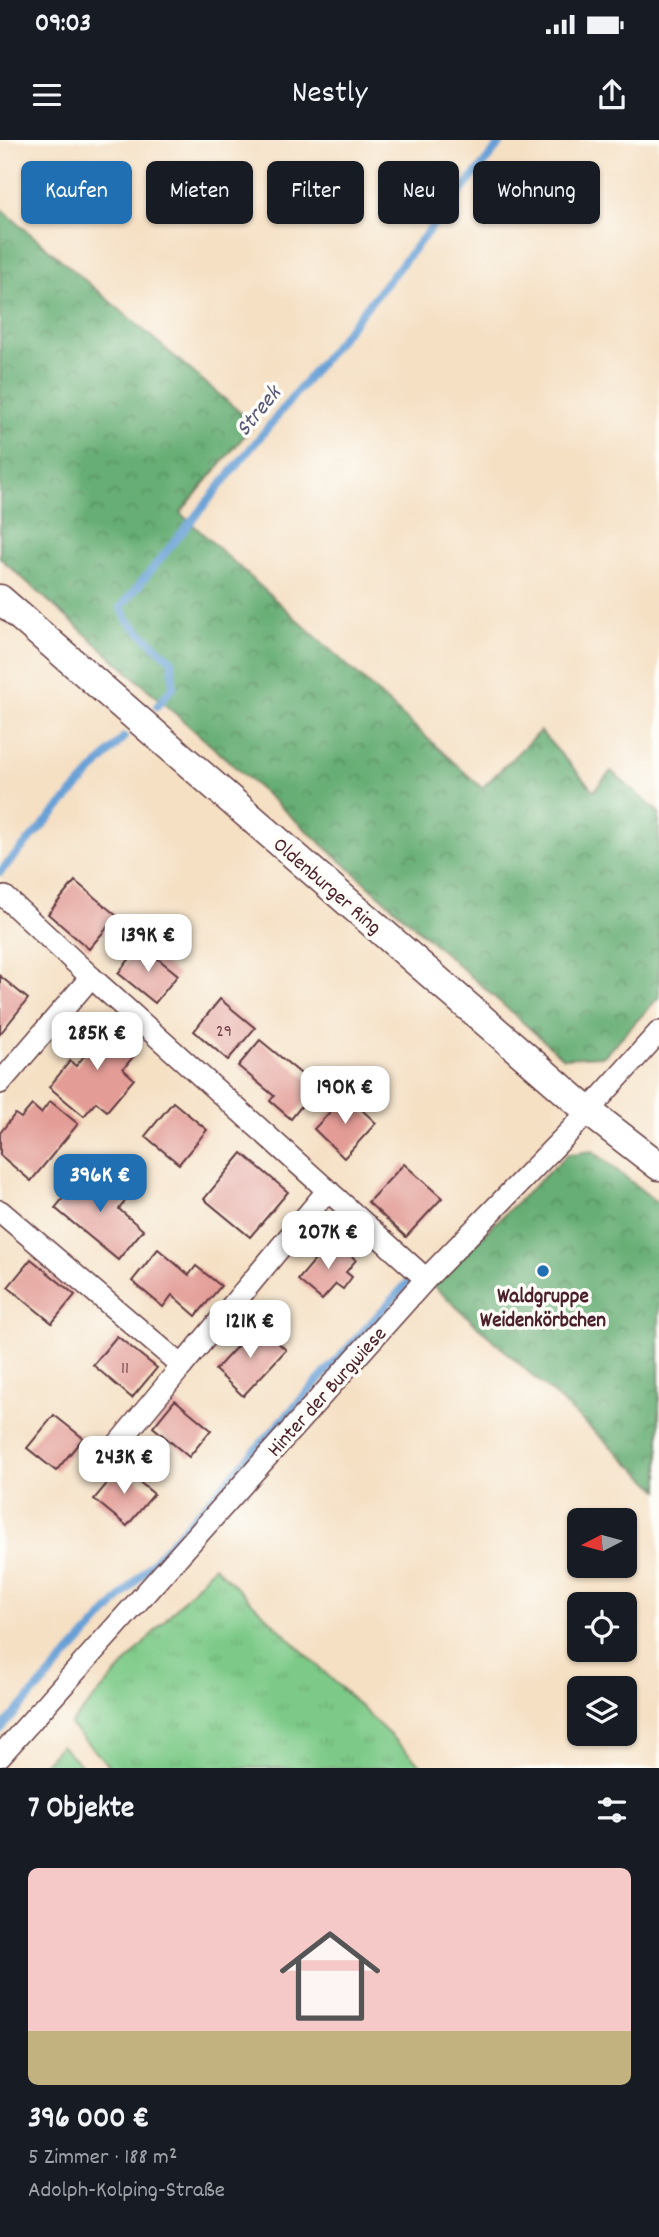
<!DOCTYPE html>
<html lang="de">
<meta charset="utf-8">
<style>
:root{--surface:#171b24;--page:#20242c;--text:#f1f3f6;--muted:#9ea1a6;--accent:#1f6fb2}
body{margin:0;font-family:Dekko,sans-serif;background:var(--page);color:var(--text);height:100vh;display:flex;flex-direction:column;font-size:26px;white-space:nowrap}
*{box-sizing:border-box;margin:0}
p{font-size:23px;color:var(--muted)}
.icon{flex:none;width:38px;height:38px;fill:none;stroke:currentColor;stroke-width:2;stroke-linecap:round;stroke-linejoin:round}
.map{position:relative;height:1628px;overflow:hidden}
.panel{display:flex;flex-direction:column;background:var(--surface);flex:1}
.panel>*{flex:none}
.hud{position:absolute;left:21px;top:21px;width:618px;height:63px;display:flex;gap:14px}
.needle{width:46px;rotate:264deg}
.tools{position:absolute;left:567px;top:1368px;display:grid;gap:14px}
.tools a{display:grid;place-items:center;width:70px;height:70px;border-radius:10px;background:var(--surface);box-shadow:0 2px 5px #0004;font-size:35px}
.price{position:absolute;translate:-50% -60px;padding:0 16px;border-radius:14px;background:#fff;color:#222;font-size:23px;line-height:46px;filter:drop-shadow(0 2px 4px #0008)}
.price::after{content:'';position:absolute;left:50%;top:42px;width:21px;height:16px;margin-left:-10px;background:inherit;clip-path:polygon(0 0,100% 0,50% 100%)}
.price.active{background:var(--accent);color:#fff}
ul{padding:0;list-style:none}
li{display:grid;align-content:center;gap:14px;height:371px;padding:0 28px}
li span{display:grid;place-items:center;height:217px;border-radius:10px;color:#555}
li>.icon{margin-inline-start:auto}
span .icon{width:126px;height:126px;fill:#fffc;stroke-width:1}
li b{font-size:30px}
h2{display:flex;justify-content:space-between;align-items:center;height:84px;padding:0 28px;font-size:30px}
.pill{padding:0 24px;border-radius:10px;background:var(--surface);box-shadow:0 2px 5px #0004;font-size:24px;line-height:63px}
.pill.active{background:var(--accent);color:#fff}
.status{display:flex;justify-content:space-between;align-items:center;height:49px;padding:0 35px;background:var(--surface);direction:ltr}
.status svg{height:19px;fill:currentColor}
header{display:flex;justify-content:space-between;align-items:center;height:91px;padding:0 28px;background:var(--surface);font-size:32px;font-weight:600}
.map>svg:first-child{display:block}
.grass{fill:url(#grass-tufts);stroke:#64745a;stroke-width:2}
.forest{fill:url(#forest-crowns);stroke:#586650;stroke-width:2}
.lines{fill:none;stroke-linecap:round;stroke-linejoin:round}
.stream{stroke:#68a0d6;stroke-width:8}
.building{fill:#e39c96}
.street-casing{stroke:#643c42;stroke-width:24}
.secondary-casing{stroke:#643c42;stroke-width:31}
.street{stroke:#fff;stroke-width:21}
.secondary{stroke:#fff;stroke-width:28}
.poi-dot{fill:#1f6fb2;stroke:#fdfcf7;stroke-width:2.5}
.labels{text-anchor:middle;stroke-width:7;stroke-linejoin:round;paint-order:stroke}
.number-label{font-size:18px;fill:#703e46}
.street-label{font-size:21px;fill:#4a1f2b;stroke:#fdfcf7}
.poi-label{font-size:21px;font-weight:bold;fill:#4a1f2b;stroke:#fdfcf7}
.water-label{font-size:23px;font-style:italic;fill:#585978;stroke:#fdfcf7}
</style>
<div class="status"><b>09:03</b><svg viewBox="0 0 49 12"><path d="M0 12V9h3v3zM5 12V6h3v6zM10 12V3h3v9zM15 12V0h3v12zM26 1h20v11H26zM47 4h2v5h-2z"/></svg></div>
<header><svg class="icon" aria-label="menu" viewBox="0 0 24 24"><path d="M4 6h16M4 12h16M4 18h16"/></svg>Nestly<svg class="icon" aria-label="share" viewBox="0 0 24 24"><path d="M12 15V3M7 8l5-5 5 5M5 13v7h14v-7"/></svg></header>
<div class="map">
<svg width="659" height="1628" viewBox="0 0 659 1628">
<defs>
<pattern id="grass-tufts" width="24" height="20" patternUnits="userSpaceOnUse" patternTransform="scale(1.75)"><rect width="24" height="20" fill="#7dca88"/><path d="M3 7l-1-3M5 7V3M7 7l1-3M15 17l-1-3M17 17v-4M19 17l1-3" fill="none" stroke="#6ead76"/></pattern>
<pattern id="forest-crowns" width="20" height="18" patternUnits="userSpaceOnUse" patternTransform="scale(1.75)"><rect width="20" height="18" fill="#66ae74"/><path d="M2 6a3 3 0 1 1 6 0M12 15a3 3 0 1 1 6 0" fill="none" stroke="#568d5f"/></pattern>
</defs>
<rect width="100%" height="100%" fill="#fdfcf7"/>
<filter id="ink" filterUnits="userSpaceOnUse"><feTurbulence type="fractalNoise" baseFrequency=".0143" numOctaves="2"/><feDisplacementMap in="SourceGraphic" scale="14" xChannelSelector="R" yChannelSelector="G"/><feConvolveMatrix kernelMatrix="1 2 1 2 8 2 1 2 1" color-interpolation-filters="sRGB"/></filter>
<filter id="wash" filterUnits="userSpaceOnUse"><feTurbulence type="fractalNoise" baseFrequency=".00686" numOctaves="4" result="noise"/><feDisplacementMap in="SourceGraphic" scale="28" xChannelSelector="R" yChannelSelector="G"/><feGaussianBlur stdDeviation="1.57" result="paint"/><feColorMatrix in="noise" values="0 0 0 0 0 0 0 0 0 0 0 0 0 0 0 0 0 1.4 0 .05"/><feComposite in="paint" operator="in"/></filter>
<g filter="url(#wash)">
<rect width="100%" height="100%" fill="#f5e0c4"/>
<g class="grass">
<polygon points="214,1426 424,1628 111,1628 70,1585"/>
<polygon points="61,1605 84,1628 39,1628"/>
</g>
<g class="forest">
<polygon points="0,68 254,284 180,373 482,648 540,591 594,651 611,631 659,673 659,857 604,916 563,918 0,418"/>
<polygon points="593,1011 659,1064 659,1350 431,1144 568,1014"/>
</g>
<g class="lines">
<g class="stream">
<polyline points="157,566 173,547 172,521 128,481 121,467 503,0"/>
<polyline points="0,732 124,597"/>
<polyline points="0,1590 409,1141"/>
</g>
</g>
<g id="blocks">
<g class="building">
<polygon points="75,741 117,776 89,809 48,774"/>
<polygon points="141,805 178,835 155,863 118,833"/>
<polygon points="0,836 28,859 0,894"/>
<polygon points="220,859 255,888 228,920 194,891"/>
<polygon points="103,882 138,911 123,929 134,939 107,971 96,962 84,976 49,947 70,921 76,926 84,916 79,911"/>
<polygon points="260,900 317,947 291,979 270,961 274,956 238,926"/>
<polygon points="346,955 376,983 344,1018 314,989"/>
<polygon points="50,961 78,984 31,1041 0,1015 0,993 15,974 21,978 32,965 41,973"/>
<polygon points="173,962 207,990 179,1024 145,996"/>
<polygon points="242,1013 288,1052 250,1097 204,1059"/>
<polygon points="404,1024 442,1058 406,1097 368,1062"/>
<polygon points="88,1028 126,1060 119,1069 143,1090 118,1120 55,1068"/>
<polygon points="332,1100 356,1120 346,1132 352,1137 343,1149 336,1144 322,1160 298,1140"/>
<polygon points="158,1109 189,1135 196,1126 221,1146 196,1176 172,1155 163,1167 132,1141"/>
<polygon points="31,1119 75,1155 52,1183 8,1147"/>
<polygon points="258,1184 286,1210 243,1256 215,1230"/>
<polygon points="117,1196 157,1228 132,1258 93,1225"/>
<polygon points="175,1260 211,1290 189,1317 153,1287"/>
<polygon points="54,1275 83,1298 56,1331 27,1308"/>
<polygon points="121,1327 154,1354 127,1386 94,1359"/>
</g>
</g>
</g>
<g filter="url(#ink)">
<use href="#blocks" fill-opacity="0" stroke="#643c42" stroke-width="2"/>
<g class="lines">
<g class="street-casing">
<g id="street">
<polyline points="5,757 91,837"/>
<polyline points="0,943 91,837 426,1139"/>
<polyline points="0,1071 182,1226 328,1050"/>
<polyline points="117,1305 182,1226"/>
<polyline points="0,1616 426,1139 573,988 659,892"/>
</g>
</g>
<g class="secondary-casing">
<polyline id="secondary" points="0,459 588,971 659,1026"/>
</g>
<use href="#street" class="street"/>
<use href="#secondary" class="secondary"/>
</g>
</g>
<circle class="poi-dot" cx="543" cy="1131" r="7"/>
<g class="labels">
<g class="number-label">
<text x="224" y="896">29</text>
<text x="125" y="1233">11</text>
</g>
<g class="street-label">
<text transform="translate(328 745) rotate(41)" y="7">Oldenburger Ring</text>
<text transform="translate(326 1251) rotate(-48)" y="7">Hinter der Burgwiese</text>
</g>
<g class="poi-label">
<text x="543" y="1162">Waldgruppe<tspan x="543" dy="24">Weidenkörbchen</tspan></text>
</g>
<g class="water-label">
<text transform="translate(257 270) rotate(-51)" y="8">Streek</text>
</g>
</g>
</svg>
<div class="tools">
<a><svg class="needle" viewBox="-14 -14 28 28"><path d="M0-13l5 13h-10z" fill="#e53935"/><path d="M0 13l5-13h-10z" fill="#9ea1a6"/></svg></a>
<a><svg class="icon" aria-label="locate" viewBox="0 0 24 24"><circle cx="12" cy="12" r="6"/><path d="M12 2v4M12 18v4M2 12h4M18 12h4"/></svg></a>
<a><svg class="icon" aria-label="layers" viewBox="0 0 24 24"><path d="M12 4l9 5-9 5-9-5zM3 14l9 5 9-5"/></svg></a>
</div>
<b class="price" style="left:148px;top:834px">139K €</b>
<b class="price" style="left:97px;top:932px">285K €</b>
<b class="price" style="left:345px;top:986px">190K €</b>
<b class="price active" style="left:100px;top:1074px">396K €</b>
<b class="price" style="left:328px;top:1131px">207K €</b>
<b class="price" style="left:250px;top:1220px">121K €</b>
<b class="price" style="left:124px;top:1356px">243K €</b>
<div class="hud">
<a class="pill active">Kaufen</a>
<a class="pill">Mieten</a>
<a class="pill">Filter</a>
<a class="pill">Neu</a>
<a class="pill">Wohnung</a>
</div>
</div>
<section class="panel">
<h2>7 Objekte<svg class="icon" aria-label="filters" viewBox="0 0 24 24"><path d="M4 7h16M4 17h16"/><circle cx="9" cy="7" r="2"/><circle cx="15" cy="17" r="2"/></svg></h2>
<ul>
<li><span style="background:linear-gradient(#f6c9c9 75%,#c2b280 0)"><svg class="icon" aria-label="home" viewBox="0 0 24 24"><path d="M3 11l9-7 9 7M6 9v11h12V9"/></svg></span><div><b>396 000 €</b><p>5 Zimmer · 188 m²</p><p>Adolph-Kolping-Straße</p></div></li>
</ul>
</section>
